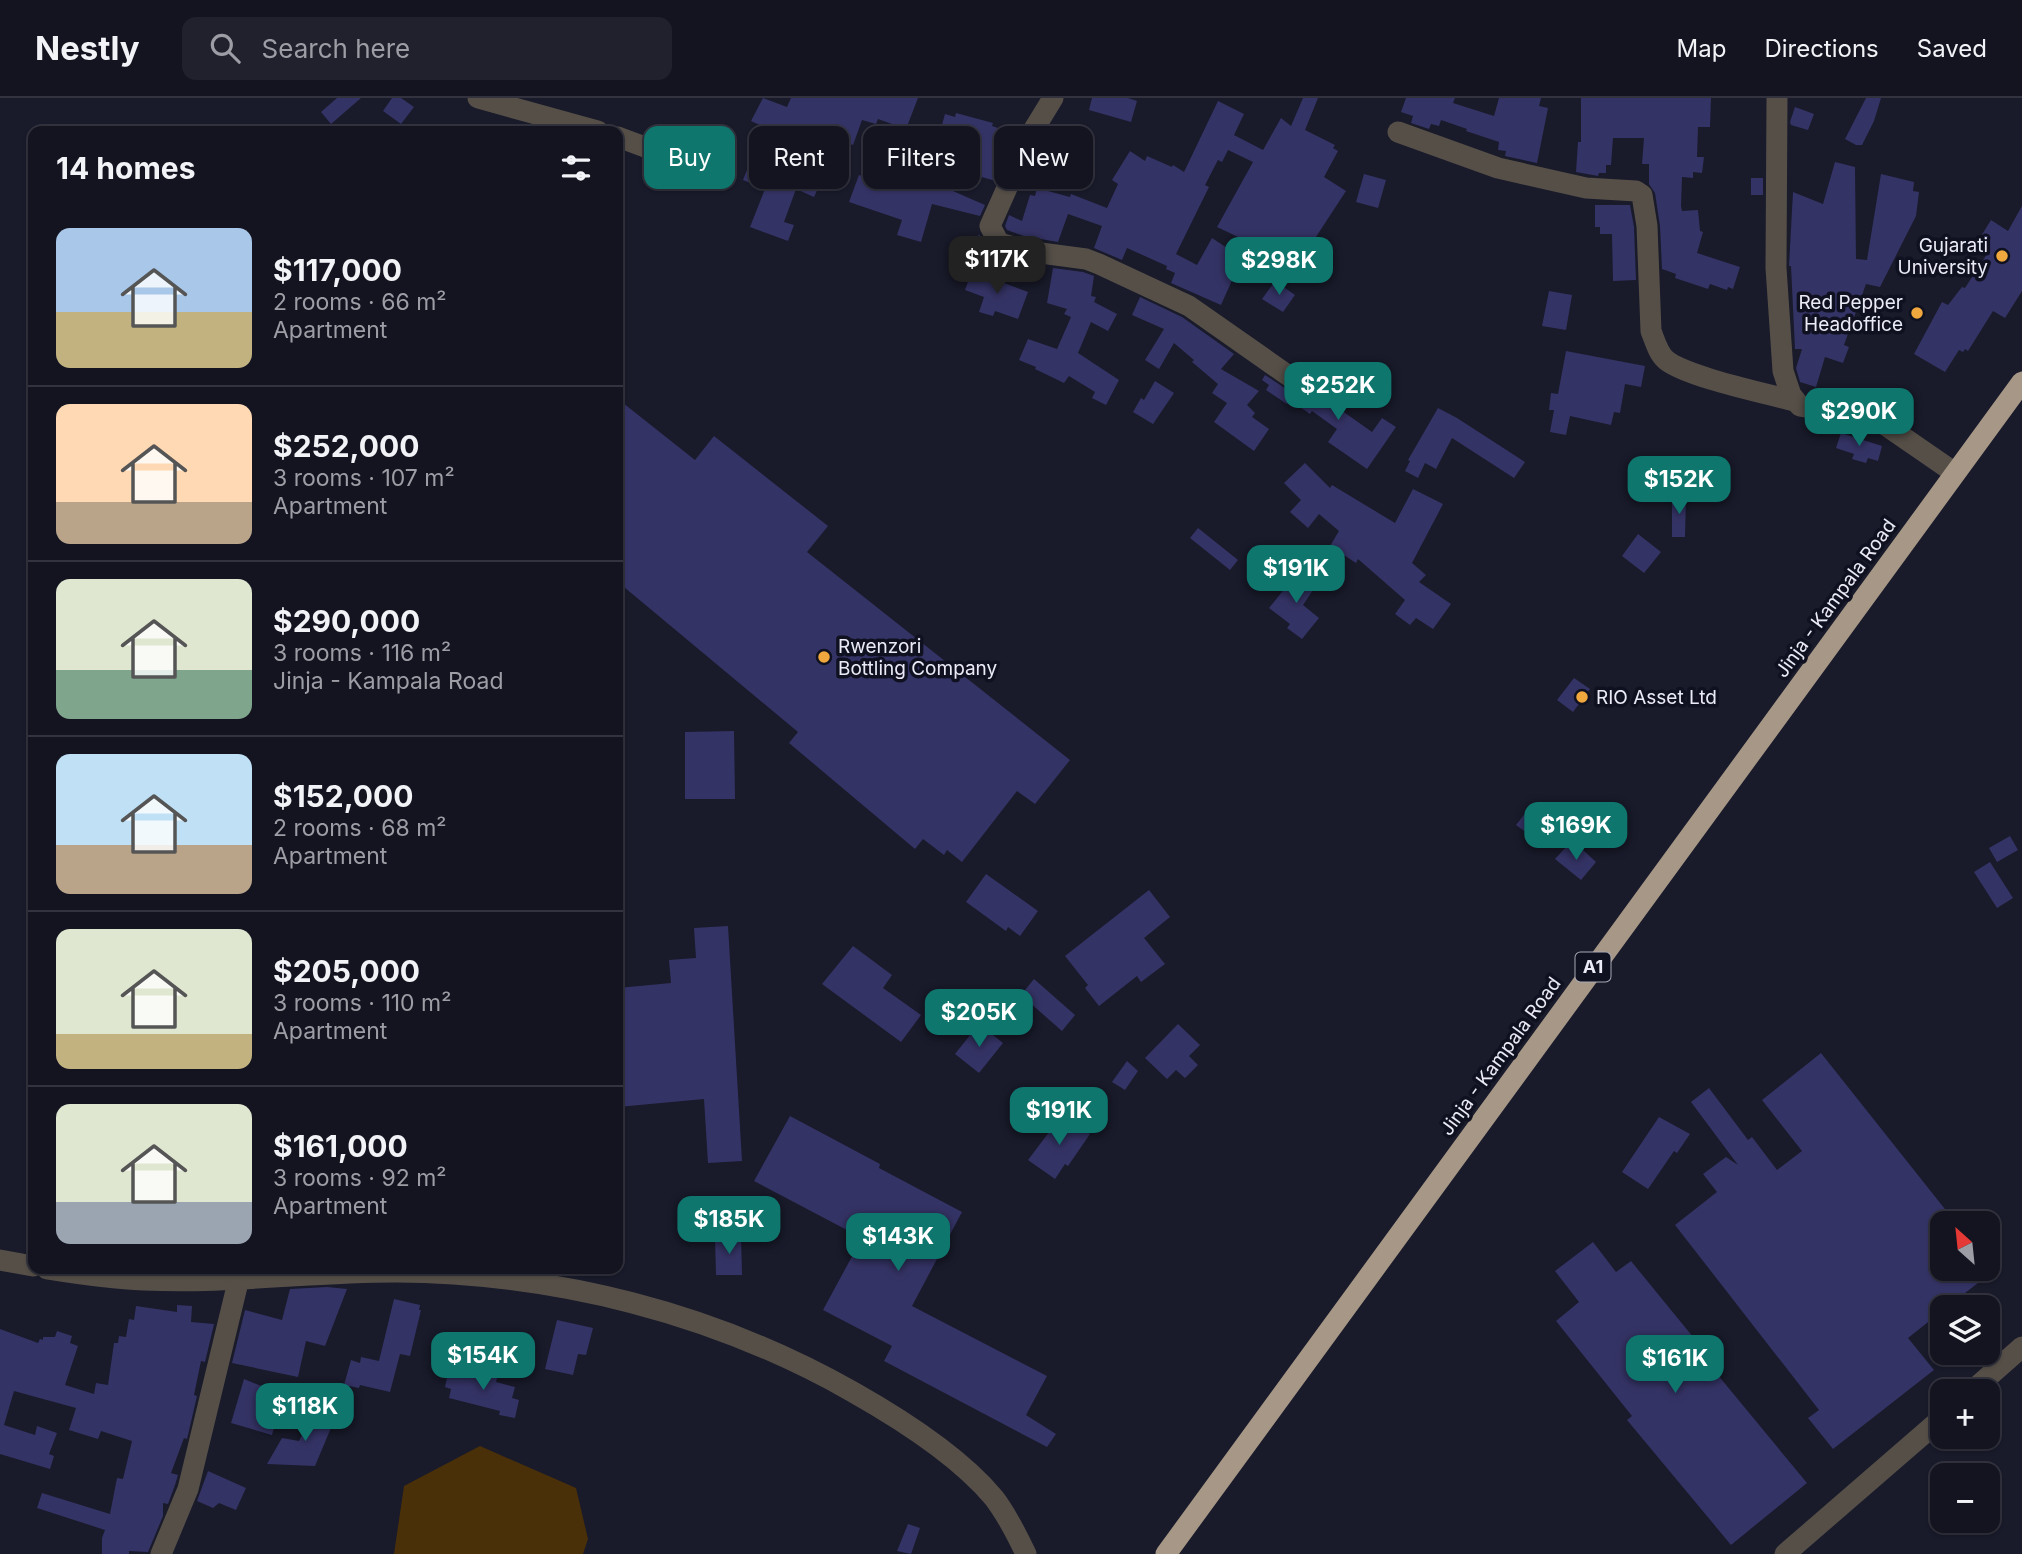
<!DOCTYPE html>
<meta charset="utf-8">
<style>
:root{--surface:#131420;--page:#20212d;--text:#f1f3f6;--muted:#9d9ea5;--line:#32333e;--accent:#0f766e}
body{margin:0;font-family:Inter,sans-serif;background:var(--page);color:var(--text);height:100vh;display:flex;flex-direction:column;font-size:26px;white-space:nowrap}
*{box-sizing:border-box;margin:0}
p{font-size:23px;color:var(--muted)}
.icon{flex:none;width:38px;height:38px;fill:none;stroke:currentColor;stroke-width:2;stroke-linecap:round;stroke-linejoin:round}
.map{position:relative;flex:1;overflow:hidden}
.side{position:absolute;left:28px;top:28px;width:595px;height:1148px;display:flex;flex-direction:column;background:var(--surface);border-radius:14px;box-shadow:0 2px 5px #0004,0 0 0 2px var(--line)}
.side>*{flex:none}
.top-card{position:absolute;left:644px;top:28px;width:665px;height:63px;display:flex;gap:14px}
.needle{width:46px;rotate:333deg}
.buttons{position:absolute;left:1930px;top:1113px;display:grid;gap:14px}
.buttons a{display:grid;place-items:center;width:70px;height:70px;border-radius:14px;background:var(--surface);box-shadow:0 2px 5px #0004,0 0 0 2px var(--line);font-size:35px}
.price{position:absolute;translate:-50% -60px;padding:0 16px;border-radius:14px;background:var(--accent);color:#fff;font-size:23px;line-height:46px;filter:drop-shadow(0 2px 4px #0008)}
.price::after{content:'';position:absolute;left:50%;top:42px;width:21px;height:16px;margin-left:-10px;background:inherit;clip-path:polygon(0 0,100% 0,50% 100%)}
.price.selected{background:#222;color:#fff}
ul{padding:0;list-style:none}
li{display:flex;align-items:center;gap:21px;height:175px;padding:0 28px}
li+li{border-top:2px solid var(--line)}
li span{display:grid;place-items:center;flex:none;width:196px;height:140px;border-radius:14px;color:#555}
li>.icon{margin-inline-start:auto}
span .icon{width:84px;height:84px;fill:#fffc;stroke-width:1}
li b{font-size:30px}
h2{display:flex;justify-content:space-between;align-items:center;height:84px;padding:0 28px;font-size:30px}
.tag{padding:0 24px;border-radius:14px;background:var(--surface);box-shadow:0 2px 5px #0004,0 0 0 2px var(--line);font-size:24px;line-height:63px}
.tag.selected{background:var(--accent);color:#fff}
header{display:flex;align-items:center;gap:42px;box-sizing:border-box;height:98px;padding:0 35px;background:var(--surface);border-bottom:2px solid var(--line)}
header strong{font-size:33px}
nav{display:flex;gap:38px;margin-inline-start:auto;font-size:24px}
.search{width:490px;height:63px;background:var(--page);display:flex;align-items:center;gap:18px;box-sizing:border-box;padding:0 24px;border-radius:14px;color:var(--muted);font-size:26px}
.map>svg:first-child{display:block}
.green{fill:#4a3009}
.building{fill:#343365}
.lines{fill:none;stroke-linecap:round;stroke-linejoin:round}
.minor{stroke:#554f48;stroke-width:21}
.highway{stroke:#a69786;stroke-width:21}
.poi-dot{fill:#efa73e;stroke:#101120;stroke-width:2.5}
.labels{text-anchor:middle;stroke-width:7;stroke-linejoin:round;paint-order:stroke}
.shield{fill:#101120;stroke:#a9aab6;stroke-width:2}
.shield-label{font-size:18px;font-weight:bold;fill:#eaebf6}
.poi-label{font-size:19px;fill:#eaebf6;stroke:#101120;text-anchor:end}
.street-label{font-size:19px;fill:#eaebf6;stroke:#101120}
</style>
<header>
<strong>Nestly</strong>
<div class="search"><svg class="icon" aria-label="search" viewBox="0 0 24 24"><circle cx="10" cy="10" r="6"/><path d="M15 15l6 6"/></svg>Search here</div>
<nav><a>Map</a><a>Directions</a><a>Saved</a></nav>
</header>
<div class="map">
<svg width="2022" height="1456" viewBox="0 0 2022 1456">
<rect width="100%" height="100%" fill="#191a2a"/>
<polygon class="green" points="480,1348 576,1390 588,1441 583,1456 394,1456 404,1388"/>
<g class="building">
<polygon points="337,0 361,0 331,26 321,14"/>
<polygon points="392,0 401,0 414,9 401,26 383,13"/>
<polygon points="763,0 787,9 791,0 918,0 906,31 878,21 876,26 862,22 853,47 842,43 841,47 817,38 806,69 824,77 814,99 796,91 784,124 794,127 788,143 750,129 765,91 743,82 764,29 751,23"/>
<polygon points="1092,0 1128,0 1137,3 1131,24 1089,12"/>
<polygon points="1303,0 1318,0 1305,32 1335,47 1333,50 1338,53 1324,79 1346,93 1312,145 1313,146 1302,169 1217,129 1253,64 1228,52 1222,64 1218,62 1205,87 1209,89 1176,156 1197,167 1212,140 1242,160 1221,207 1171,185 1175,175 1166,171 1167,168 1127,150 1122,162 1094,150 1102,128 1068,116 1058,144 1024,138 1007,132 1005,128 1009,117 1022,123 1030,97 1035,98 1037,90 1070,99 1071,96 1107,110 1118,86 1112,82 1130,53 1145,63 1147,58 1172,69 1173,67 1184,74 1218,3 1244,16 1234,37 1263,52 1281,20 1291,28"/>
<polygon points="1406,0 1455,0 1453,5 1494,18 1499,0 1541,0 1539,8 1548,10 1537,65 1505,58 1506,53 1498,52 1499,44 1466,33 1467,31 1441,22 1439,28 1431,26 1429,31 1411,25 1413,18 1401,14"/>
<polygon points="1581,0 1711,0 1710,29 1698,29 1697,59 1704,59 1702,75 1693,74 1693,80 1682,79 1681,108 1682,113 1698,112 1700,133 1703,134 1697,155 1740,169 1733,191 1728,189 1727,192 1710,186 1708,191 1675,180 1676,176 1662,171 1660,128 1655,95 1649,86 1649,66 1642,66 1644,40 1613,40 1611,67 1606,67 1606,75 1599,75 1598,78 1576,74 1578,44 1581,44"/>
<polygon points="1866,0 1881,0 1874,23 1862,47 1856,47 1845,41"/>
<polygon points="1795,9 1814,16 1808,32 1791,27 1790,24"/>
<polygon points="956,15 993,25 992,28 1004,32 994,67 1001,69 996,83 917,61 921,48 935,52 945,16 955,19"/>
<polygon points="1835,64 1855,69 1856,161 1867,162 1881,76 1914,84 1913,93 1919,94 1916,118 1880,189 1866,186 1844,247 1849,249 1843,265 1825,259 1816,289 1800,284 1796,270 1802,251 1795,251 1791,168 1789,168 1793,94 1823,106"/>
<polygon points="892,75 906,81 907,79 912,81 914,76 985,107 980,118 932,106 921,144 897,137 902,122 849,104 859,77 887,87"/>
<polygon points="1364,76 1386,82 1378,110 1356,104"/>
<rect x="1751" y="80" width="12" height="17"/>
<polygon points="1595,107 1630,107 1634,129 1636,182 1613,183 1612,136 1600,136 1600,129 1595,129"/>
<polygon points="2022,108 2022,193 2005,220 1993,213 1968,253 1965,251 1963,254 1959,252 1945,274 1914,256 1942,204 1948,207 1962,189 1965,190 1987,156 1975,148 1991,122 2008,133"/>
<polygon points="979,136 988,152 996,158 995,161 971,156"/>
<polygon points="1053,170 1083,174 1094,178 1091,198 1096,199 1094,204 1117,216 1108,233 1091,224 1078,255 1119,282 1106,307 1092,300 1095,294 1069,278 1064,285 1035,271 1036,269 1019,262 1028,241 1057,251 1071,219 1064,216 1067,211 1047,205"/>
<polygon points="972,173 1028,194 1018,221 995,213 993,218 979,214 984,199 965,192"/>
<polygon points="1275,183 1295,197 1283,214 1262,201"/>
<polygon points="1549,193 1572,197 1566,232 1542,228"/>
<polygon points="1140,199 1182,219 1234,256 1221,271 1259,293 1247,307 1255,315 1252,319 1269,331 1254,353 1214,324 1227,305 1212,295 1218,286 1192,264 1194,262 1174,245 1159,271 1145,262 1164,231 1132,217"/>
<polygon points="1566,253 1645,268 1641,289 1625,286 1620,315 1614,314 1611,327 1570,318 1566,337 1550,334 1554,312 1549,312 1551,295 1558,296"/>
<polygon points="1265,277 1294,296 1306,291 1309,282 1322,292 1323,290 1335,298 1331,305 1372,334 1382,320 1396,329 1367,371 1328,344 1337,331 1312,313 1310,316 1290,302 1287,306 1266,292 1269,287 1262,282"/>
<polygon points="1155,283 1174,295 1153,326 1133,314 1141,300 1144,302"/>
<polygon points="618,301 695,362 714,338 828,428 807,454 1070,662 1035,706 1017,693 962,764 947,752 944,757 923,741 915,751 789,645 798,634 618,484"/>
<polygon points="1438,310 1457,320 1525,364 1514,380 1452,340 1436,371 1425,365 1418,380 1405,373 1410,363 1408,362"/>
<polygon points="1841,335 1882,348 1878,363 1868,360 1866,365 1852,361 1854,356 1836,350"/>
<polygon points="1305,365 1330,390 1332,387 1395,425 1413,391 1443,406 1412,465 1426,477 1419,484 1451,506 1433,531 1416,520 1410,527 1395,516 1405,502 1358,461 1356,465 1330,448 1339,433 1319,416 1308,430 1290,414 1301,402 1284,385"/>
<polygon points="1672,397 1686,397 1685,439 1672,439"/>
<polygon points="1198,430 1238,462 1230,472 1190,440"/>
<polygon points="1638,436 1661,454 1644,475 1622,458"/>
<polygon points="1299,473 1317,486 1303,507 1319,520 1302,541 1287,530 1290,526 1269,510"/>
<polygon points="1574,580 1590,591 1573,614 1557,602"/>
<polygon points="734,633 735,701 685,701 685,634"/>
<polygon points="1530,709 1550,724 1537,742 1516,727"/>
<polygon points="2010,738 2018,752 1997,764 1989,750"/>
<polygon points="1567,748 1579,758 1583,752 1596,764 1581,782 1555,761"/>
<polygon points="1990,764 2013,800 1997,810 1974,774"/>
<polygon points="986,776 1038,813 1020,838 1008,829 1006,833 966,804"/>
<polygon points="1149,792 1170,819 1144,840 1165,866 1141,884 1137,878 1099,908 1085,890 1088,887 1065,858"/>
<polygon points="728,828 742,1063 708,1065 704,1001 618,1009 618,890 671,885 669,862 696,860 694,830"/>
<polygon points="853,848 892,877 883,890 921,917 901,944 822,886"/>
<polygon points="1034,881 1075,917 1062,933 1021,897"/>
<polygon points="979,926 1003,945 979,975 955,956"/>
<polygon points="1178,926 1200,947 1189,958 1198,967 1185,980 1176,972 1167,981 1145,960"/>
<polygon points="1821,955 1956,1125 1942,1125 1942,1171 1996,1171 1947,1209 1942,1209 1942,1213 1908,1240 1934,1272 1833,1351 1808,1320 1819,1312 1675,1127 1717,1094 1703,1076 1726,1059 1738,1067 1691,1004 1709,990 1748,1042 1752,1039 1777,1072 1802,1053 1762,1002"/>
<polygon points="1127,963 1138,973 1125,992 1112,984"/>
<polygon points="1062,1017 1090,1036 1068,1068 1065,1066 1055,1081 1028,1062"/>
<polygon points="790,1018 880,1066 879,1070 962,1114 912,1208 1047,1278 1026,1317 1056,1336 1047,1349 884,1263 892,1248 823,1212 862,1140 754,1083"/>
<polygon points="1659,1019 1690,1036 1677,1055 1674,1053 1648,1091 1622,1074"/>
<polygon points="741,1138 742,1177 716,1177 715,1139"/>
<polygon points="1593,1144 1616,1174 1631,1163 1702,1250 1698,1253 1807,1385 1731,1447 1627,1322 1632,1318 1556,1223 1579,1204 1555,1173"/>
<polygon points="327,1189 347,1191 325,1248 306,1243 298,1279 232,1265 245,1212 282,1222 290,1191"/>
<polygon points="394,1201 420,1207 419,1212 421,1212 410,1258 400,1256 390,1294 360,1287 359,1290 344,1287 351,1262 360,1265 361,1259 379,1263"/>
<polygon points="177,1207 192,1208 191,1224 214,1226 205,1264 201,1263 194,1297 197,1298 187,1341 184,1340 171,1375 178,1377 175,1387 168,1406 163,1405 163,1418 148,1454 129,1453 129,1456 102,1456 102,1440 105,1432 37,1410 42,1395 110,1416 117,1380 123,1381 132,1343 101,1333 98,1341 69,1332 76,1310 14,1293 4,1327 35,1337 37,1328 57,1335 49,1356 54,1358 50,1371 0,1356 0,1231 38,1245 40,1241 43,1242 43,1239 55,1239 57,1233 72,1238 70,1245 78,1248 65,1287 94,1296 96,1285 108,1287 114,1245 118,1245 119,1238 126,1239 129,1221 134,1222 136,1208 177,1214"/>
<polygon points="557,1222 593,1230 586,1257 578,1256 573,1277 545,1271"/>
<polygon points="462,1272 497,1280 496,1284 515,1289 512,1300 519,1302 515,1320 499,1317 500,1313 449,1300 451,1291 445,1289 448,1275 460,1278"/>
<polygon points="244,1281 283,1297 272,1337 231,1325"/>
<polygon points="315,1312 336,1318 315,1368 267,1366 282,1340 299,1343"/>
<polygon points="208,1373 246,1390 236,1412 219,1405 213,1410 197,1403"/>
<polygon points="908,1426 920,1430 911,1456 897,1453"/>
</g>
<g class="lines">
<g class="minor">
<polyline points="478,0 598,33"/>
<polyline points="1053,0 1031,36 990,128 999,145 1033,154 1086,161 1099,166 1189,208 1296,283"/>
<polyline points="1777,0 1776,170 1783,273 1791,297 1800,308 1850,315 1881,324 1955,375"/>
<path d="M1398,34L1498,70L1586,90L1636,93L1642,97L1647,128L1651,233C1655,243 1658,255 1666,262C1687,279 1765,295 1794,303"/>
<polyline points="618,39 653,52 696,75"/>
<polyline points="0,1162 33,1168"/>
<path d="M47,1171C78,1176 111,1181 143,1182C226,1186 312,1174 395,1174C555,1175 714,1215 853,1294C899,1320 960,1359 994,1400C1007,1417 1017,1437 1026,1456"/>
<polyline points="1972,1293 2022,1249"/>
<polyline points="161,1456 188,1391 239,1180"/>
<polyline points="1785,1456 1942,1320"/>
</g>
<polyline class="highway" points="1166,1456 2022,284"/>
</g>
<g class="poi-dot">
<circle cx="2002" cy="158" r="7"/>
<circle cx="1917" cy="215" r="7"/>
<circle cx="824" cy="559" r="7"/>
<circle cx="1582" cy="599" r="7"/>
</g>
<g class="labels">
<rect class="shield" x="1575.5" y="854.5" width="35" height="29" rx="5"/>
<g class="shield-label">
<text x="1593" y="875">A1</text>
</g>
<g class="poi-label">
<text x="1988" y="154">Gujarati<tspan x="1988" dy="22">University</tspan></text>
<text x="1903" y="211">Red Pepper<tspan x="1903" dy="22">Headoffice</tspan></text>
<text x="838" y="555" text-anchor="start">Rwenzori<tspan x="838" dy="22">Bottling Company</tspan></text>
<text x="1596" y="606" text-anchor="start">RIO Asset Ltd</text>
</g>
<g class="street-label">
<text transform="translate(1835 500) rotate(-54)" y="7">Jinja - Kampala Road</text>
<text transform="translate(1500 958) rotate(-54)" y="7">Jinja - Kampala Road</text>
</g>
</g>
</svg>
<div class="buttons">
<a><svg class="needle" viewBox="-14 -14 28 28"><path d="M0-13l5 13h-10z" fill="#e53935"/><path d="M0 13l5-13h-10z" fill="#9d9ea5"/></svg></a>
<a><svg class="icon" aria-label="layers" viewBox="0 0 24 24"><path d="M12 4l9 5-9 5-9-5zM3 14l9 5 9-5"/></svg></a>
<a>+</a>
<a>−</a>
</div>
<b class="price selected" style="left:997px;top:198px">$117K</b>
<b class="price" style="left:1279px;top:199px">$298K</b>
<b class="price" style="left:1338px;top:324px">$252K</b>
<b class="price" style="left:1859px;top:350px">$290K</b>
<b class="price" style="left:1679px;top:418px">$152K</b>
<b class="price" style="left:1296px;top:507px">$191K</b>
<b class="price" style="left:1576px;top:764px">$169K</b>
<b class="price" style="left:979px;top:951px">$205K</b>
<b class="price" style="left:1059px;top:1049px">$191K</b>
<b class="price" style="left:729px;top:1158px">$185K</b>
<b class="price" style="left:898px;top:1175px">$143K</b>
<b class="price" style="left:483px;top:1294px">$154K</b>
<b class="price" style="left:1675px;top:1297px">$161K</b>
<b class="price" style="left:305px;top:1345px">$118K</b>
<div class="top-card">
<a class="tag selected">Buy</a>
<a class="tag">Rent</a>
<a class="tag">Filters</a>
<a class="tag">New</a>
</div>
<section class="side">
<h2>14 homes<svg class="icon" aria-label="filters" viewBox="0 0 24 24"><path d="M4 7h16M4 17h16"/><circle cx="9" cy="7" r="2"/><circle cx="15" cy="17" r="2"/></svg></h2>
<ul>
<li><span style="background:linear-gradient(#a9c7e8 60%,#c2b280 0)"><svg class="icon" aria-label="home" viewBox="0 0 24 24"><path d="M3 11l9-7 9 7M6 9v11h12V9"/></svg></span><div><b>$117,000</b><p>2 rooms · 66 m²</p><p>Apartment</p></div></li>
<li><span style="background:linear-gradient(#ffd9b3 70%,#b9a48a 0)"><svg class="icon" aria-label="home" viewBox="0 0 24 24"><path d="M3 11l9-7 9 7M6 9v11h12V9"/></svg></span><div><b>$252,000</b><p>3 rooms · 107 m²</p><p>Apartment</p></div></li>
<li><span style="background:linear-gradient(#dfe7d0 65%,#7fa58c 0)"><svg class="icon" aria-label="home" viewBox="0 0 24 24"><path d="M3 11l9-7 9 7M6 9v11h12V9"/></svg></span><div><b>$290,000</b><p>3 rooms · 116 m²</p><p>Jinja - Kampala Road</p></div></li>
<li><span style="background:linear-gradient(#bfe0f5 65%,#b9a48a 0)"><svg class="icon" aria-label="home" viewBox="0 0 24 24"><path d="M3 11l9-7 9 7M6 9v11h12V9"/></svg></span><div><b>$152,000</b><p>2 rooms · 68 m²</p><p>Apartment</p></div></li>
<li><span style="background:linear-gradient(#dfe7d0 75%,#c2b280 0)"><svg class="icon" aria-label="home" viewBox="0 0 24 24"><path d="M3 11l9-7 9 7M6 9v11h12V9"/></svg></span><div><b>$205,000</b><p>3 rooms · 110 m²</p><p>Apartment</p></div></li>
<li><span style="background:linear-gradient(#dfe7d0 70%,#9aa5b1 0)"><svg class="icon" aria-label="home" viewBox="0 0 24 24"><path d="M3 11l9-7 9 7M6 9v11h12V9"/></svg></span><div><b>$161,000</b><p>3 rooms · 92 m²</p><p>Apartment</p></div></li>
</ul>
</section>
</div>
